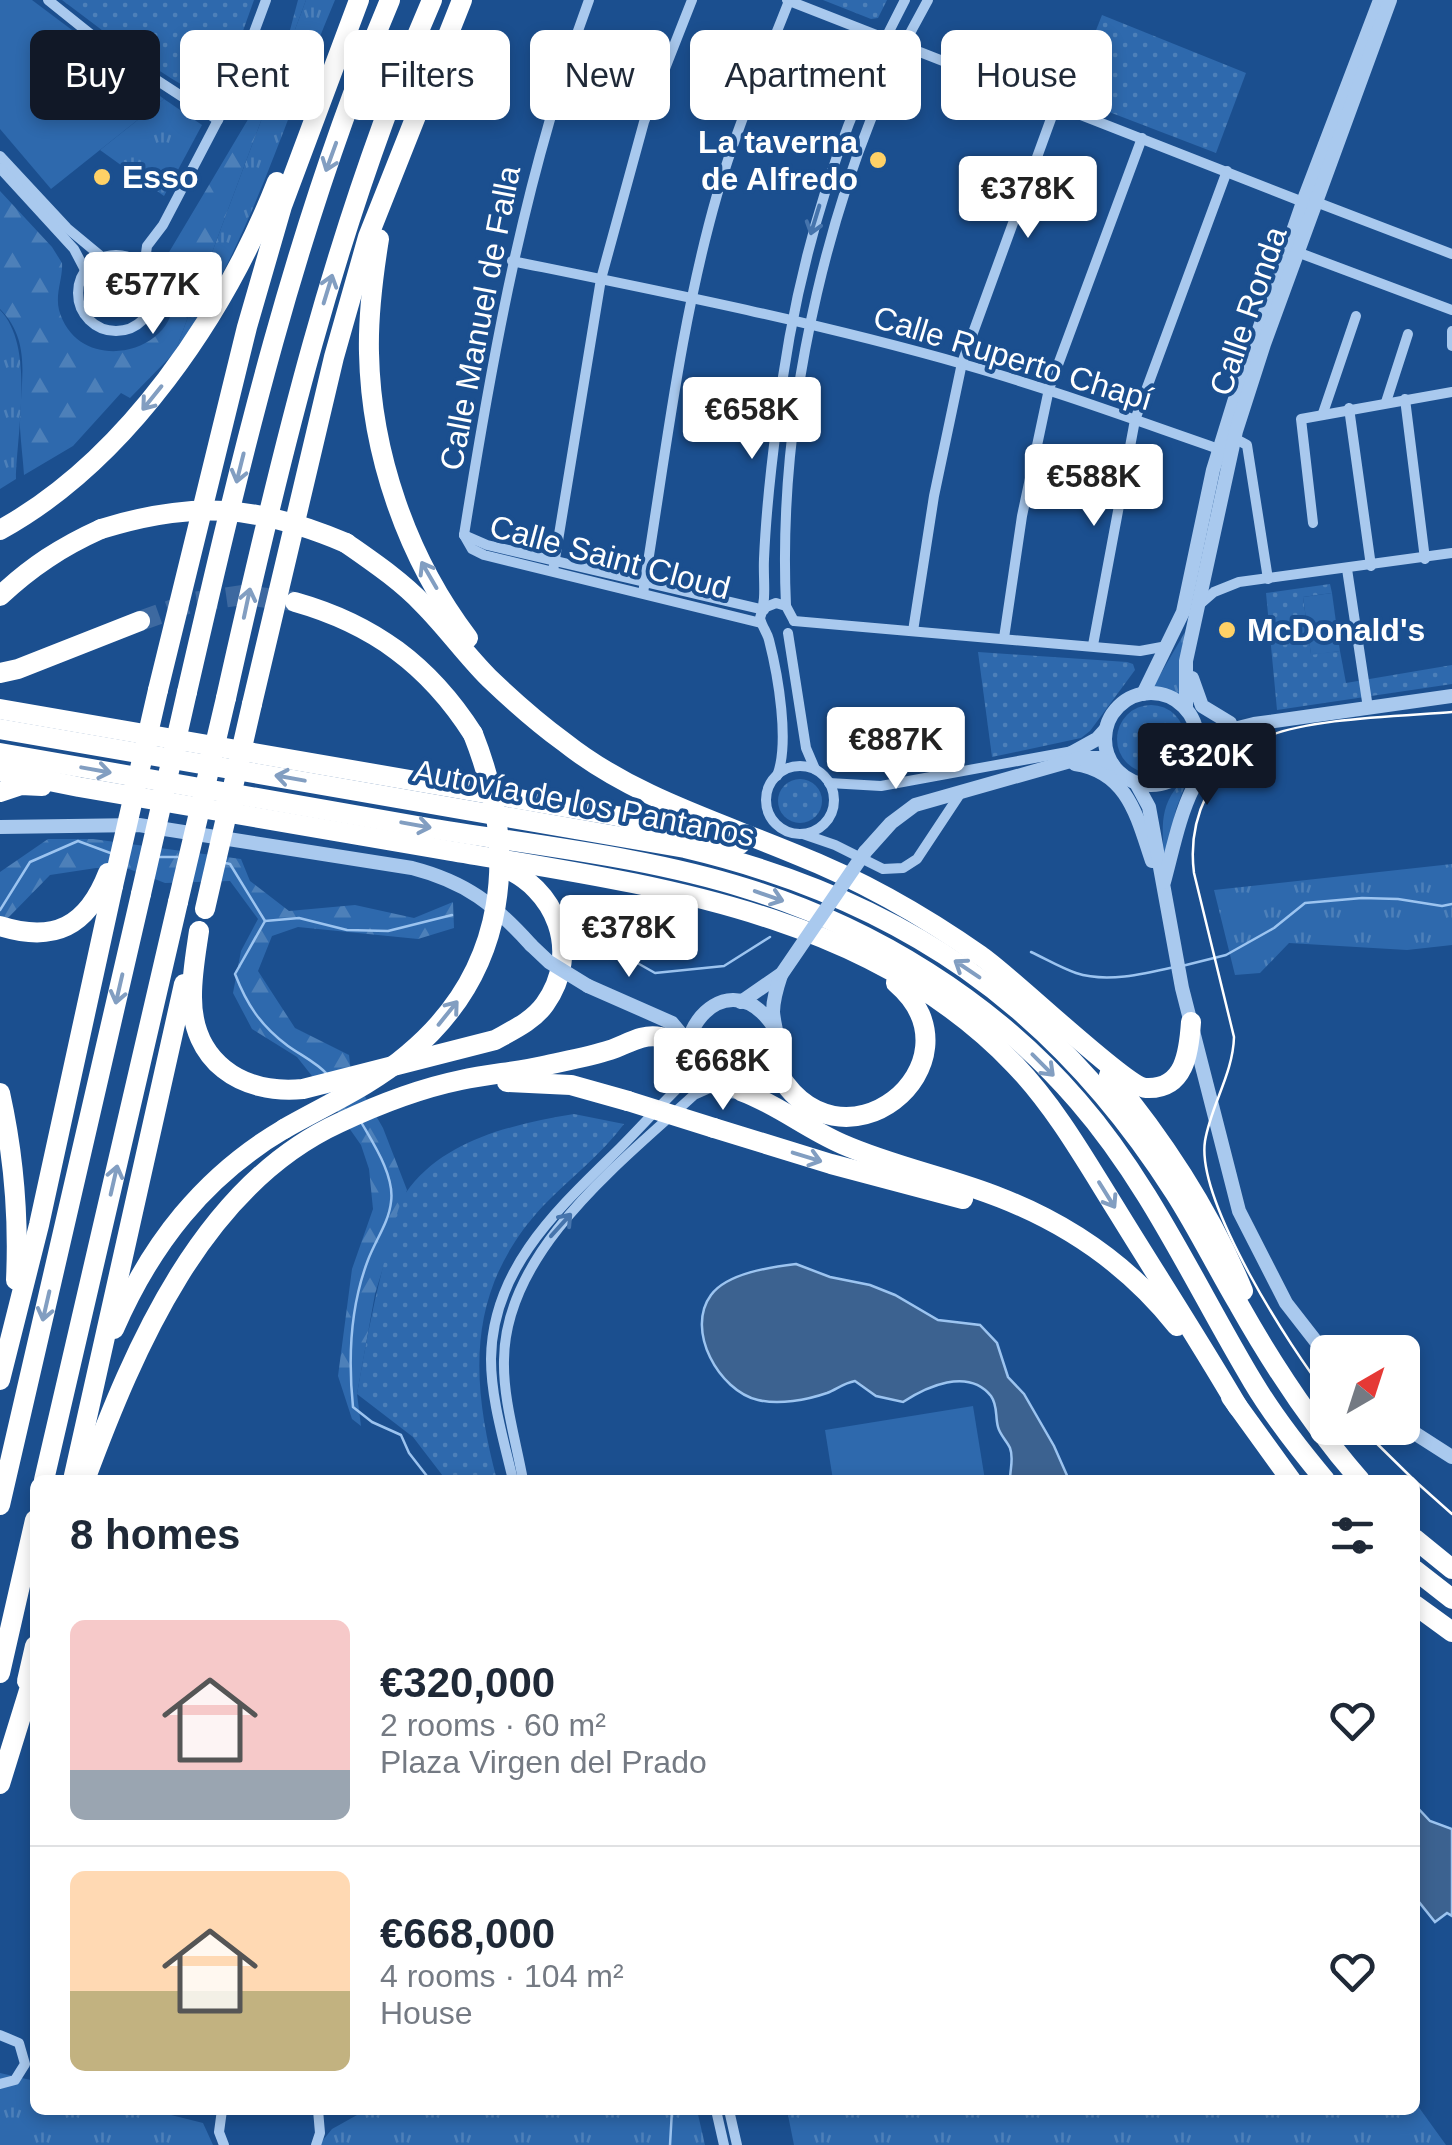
<!DOCTYPE html>
<meta charset="utf-8">
<style>
:root{--surface:#fff;--page:#f6f6f7;--text:#1f2937;--muted:#747a83;--line:#e0e1e3;--accent:#111827}
body{margin:0;font-family:Arial,sans-serif;background:var(--page);color:var(--text);height:100vh;display:flex;flex-direction:column;font-size:38px;white-space:nowrap}
*{box-sizing:border-box;margin:0}
p{font-size:32px;color:var(--muted)}
.icon{flex:none;width:55px;height:55px;fill:none;stroke:currentColor;stroke-width:2;stroke-linecap:round;stroke-linejoin:round}
.map{position:relative;flex:1;overflow:hidden}
.panel{position:absolute;left:30px;top:1475px;width:1390px;height:640px;display:flex;flex-direction:column;background:var(--surface);border-radius:15px;box-shadow:0 5px 15px #0003}
.panel>*{flex:none}
.guide{position:absolute;left:30px;top:30px;width:1392px;height:90px;display:flex;gap:20px}
.needle{width:65px;rotate:39deg}
.buttons{position:absolute;left:1310px;top:1335px;display:grid;gap:20px}
.buttons a{display:grid;place-items:center;width:110px;height:110px;border-radius:15px;background:var(--surface);box-shadow:0 5px 15px #0003;font-size:50px}
.price{position:absolute;translate:-50% -85px;padding:0 22px;border-radius:10px;background:#fff;color:#222;font-size:32px;line-height:65px;filter:drop-shadow(0 2px 5px #0008)}
.price::after{content:'';position:absolute;left:50%;top:60px;width:30px;height:22px;margin-left:-15px;background:inherit;clip-path:polygon(0 0,100% 0,50% 100%)}
.price.on{background:var(--accent);color:#fff}
ul{padding:0;list-style:none}
li{display:flex;align-items:center;gap:30px;height:250px;padding:0 40px}
li+li{border-top:2px solid var(--line)}
li span{display:grid;place-items:center;flex:none;width:280px;height:200px;border-radius:15px;color:#555}
li>.icon{margin-inline-start:auto}
span .icon{width:120px;height:120px;fill:#fffc;stroke-width:1}
li b{font-size:42px}
h2{display:flex;justify-content:space-between;align-items:center;height:120px;padding:0 40px;font-size:42px}
.tag{padding:0 35px;border-radius:15px;background:var(--surface);box-shadow:0 5px 15px #0003;font-size:35px;line-height:90px}
.tag.on{background:var(--accent);color:#fff}
.map>svg:first-child{display:block}
.grass{fill:url(#grass-tufts)}
.forest{fill:url(#forest-firs)}
.park{fill:url(#park-dots)}
.pitch{fill:#2e69ad}
.water{fill:#3c6290;stroke:#9cc4f0;stroke-width:2.5}
.lines{fill:none;stroke-linecap:round;stroke-linejoin:round}
.stream{stroke:#9cc4f0;stroke-width:2.5}
.motorway-tunnel{stroke:#3d69a0;stroke-width:20;stroke-dasharray:20 10;stroke-linecap:butt}
.minor{stroke:#a9c9ee;stroke-width:10}
.tertiary{stroke:#a9c9ee;stroke-width:14}
.motorway{stroke:#fff;stroke-width:20}
.tram{stroke:#fff;stroke-width:2.5}
.tertiary-bridge{stroke:#a9c9ee;stroke-width:14}
.motorway-bridge{stroke:#fff;stroke-width:20}
.oneway{stroke:#829ec1}
.oneway2{stroke:#4674ac}
.poi-dot{fill:#ffd166;stroke:#1b4f8f;stroke-width:4}
.labels{text-anchor:middle;stroke-width:8;stroke-linejoin:round;paint-order:stroke}
.poi-label{font-size:32px;font-weight:bold;fill:#fff;stroke:#1b4f8f;text-anchor:start}
.street-label{font-size:32px;fill:#fff;stroke:#1b4f8f}
</style>
<div class="map">
<svg width="1452" height="2145" viewBox="0 0 1452 2145">
<defs>
<pattern id="grass-tufts" width="24" height="20" patternUnits="userSpaceOnUse" patternTransform="scale(2.5)"><rect width="24" height="20" fill="#2e69ad"/><path d="M3 7l-1-3M5 7V3M7 7l1-3M15 17l-1-3M17 17v-4M19 17l1-3" fill="none" stroke="#4d80b9"/></pattern>
<pattern id="forest-firs" width="22" height="20" patternUnits="userSpaceOnUse" patternTransform="scale(2.5)"><rect width="22" height="20" fill="#2e69ad"/><path d="M5 1l3.5 6h-7zM16 11l3.5 6h-7z" fill="#4d80b9"/></pattern>
<pattern id="park-dots" width="8" height="8" patternUnits="userSpaceOnUse" patternTransform="scale(2.5)"><rect width="8" height="8" fill="#2e69ad"/><path d="M2 2h.1M6 6h.1" fill="none" stroke="#4d80b9" stroke-width="1.8" stroke-linecap="round"/></pattern>
</defs>
<rect width="100%" height="100%" fill="#1b4f8f"/>
<g class="grass">
<path d="M306,0H335C285,117 250,247 175,352Z"/>
<polygon points="164,99 202,125 164,196 100,150"/>
<path d="M0,310C35,346 17,431 16,479L0,489Z"/>
<polygon points="1185,632 1182,698 1169,690 1153,687"/>
<path d="M1189,775L1176,809L1165,865C1162,827 1157,802 1189,775Z"/>
<polygon points="1452,864 1452,945 1407,950 1289,943 1260,973 1235,975 1214,890"/>
<polygon points="0,2073 35,2081 35,2110 151,2110 203,2123 213,2145 0,2145"/>
<polygon points="1415,2102 1446,2145 794,2145 787,2110 1415,2110"/>
<polygon points="366,2110 697,2110 705,2145 319,2145 332,2129"/>
</g>
<g class="forest">
<path d="M298,0H306L175,352L130,398L121,393L73,446L24,475C23,460 21,444 20,428C19,385 34,343 0,309V191L52,247L62,263C63,279 55,293 59,310C78,378 180,354 173,294C172,284 165,273 162,264L281,64Z"/>
<polygon points="48,839 93,839 241,859 250,881 289,911 355,905 414,918 453,902 454,928 418,939 298,927 272,936 258,971 295,1028 349,1055 351,1072 383,1128 407,1190 375,1294 357,1394 361,1426 352,1419 338,1376 352,1269 373,1209 369,1169 361,1145 316,1081 297,1057 252,1029 233,993 241,951 258,919 230,881 165,883 129,869 96,868 50,875 4,922 0,930 0,872"/>
</g>
<g class="park">
<path d="M62,0H254L234,56L213,102C158,74 111,37 62,0Z"/>
<polygon points="823,0 887,0 878,18 871,19"/>
<polygon points="1102,15 1246,73 1216,153 1070,97"/>
<polygon points="1330,584 1332,593 1303,597 1311,654 1340,651 1346,683 1452,665 1452,684 1277,710 1266,593"/>
<polygon points="978,652 1127,662 1133,664 1135,670 1090,731 1081,738 992,757"/>
<circle cx="1151" cy="739" r="34"/>
<circle cx="800" cy="801" r="22"/>
<path d="M574,1114L624,1124C601,1155 570,1178 543,1206C466,1289 470,1378 497,1480H446L413,1437L357,1394C366,1341 376,1289 391,1237C395,1221 399,1200 410,1187C449,1138 515,1124 574,1114Z"/>
</g>
<g class="pitch">
<polygon points="0,0 32,0 164,99 51,189 0,129"/>
<polygon points="1332,593 1340,651 1311,655 1303,597"/>
<polygon points="973,1406 985,1480 833,1480 825,1430"/>
</g>
<g class="water">
<path d="M796,1264L830,1277L870,1285L895,1295L938,1320L980,1325L997,1343L1008,1377L1024,1394L1054,1446L1069,1480H1010C1010,1469 1014,1458 1010,1448C1007,1441 1000,1435 998,1427C995,1416 998,1406 991,1396C968,1367 926,1387 903,1402L876,1396L855,1381C844,1383 837,1389 827,1393C807,1400 779,1405 758,1400C719,1391 685,1330 711,1295C727,1273 771,1267 796,1264Z"/>
<polygon points="1415,1805 1430,1821 1452,1829 1452,1916 1447,1913 1435,1922 1415,1897"/>
</g>
<g class="lines">
<g class="stream">
<polyline points="160,857 177,857"/>
<polyline points="225,863 230,864 265,921 299,918 347,930 388,931 452,915"/>
<polyline points="0,910 30,862 78,841 113,854"/>
<path d="M265,921L235,974C247,1005 261,1026 288,1046C302,1056 316,1062 328,1075"/>
<polyline points="574,927 655,973 724,966 770,937"/>
<path d="M1031,952C1046,959 1061,968 1076,973C1106,983 1144,974 1174,967"/>
<polyline points="1182,966 1226,955 1274,928 1305,903 1362,898 1398,899 1442,906 1452,904"/>
<path d="M361,1122C373,1143 395,1176 391,1202C389,1222 375,1241 368,1260C350,1307 348,1358 353,1407L372,1422L401,1435L409,1453L430,1480"/>
<polyline points="670,2145 672,2110"/>
</g>
<polyline class="motorway-tunnel" points="140,621 193,602 243,595 293,601"/>
<g class="minor">
<polyline points="48,0 109,49 218,120"/>
<polyline points="787,0 1303,202"/>
<polyline points="0,156 67,228 102,257"/>
<polyline points="0,168 74,249 85,270"/>
<polyline points="1316,202 1452,254"/>
<polyline points="1297,252 1452,310"/>
<circle cx="116" cy="293" r="38"/>
<path d="M512,261C664,292 816,322 966,365C1051,389 1135,420 1219,449"/>
<polyline points="144,268 147,246 163,225 230,97 266,0"/>
<polyline points="1452,331 1452,346"/>
<polyline points="1405,399 1425,559"/>
<polyline points="1386,402 1408,334"/>
<polyline points="1349,408 1371,566"/>
<polyline points="1323,413 1356,316"/>
<polyline points="1234,438 1247,445 1268,579"/>
<polyline points="1313,523 1301,419 1452,392"/>
<path d="M464,535C493,352 525,174 589,0"/>
<polyline points="464,535 472,549 484,555 761,623"/>
<polyline points="464,535 487,545 764,610"/>
<polyline points="1347,569 1368,708"/>
<polyline points="553,571 601,279 644,122 692,0"/>
<path d="M643,593C665,460 680,324 717,195C736,129 764,65 789,1"/>
<polyline points="1199,605 1214,592 1239,582 1452,553"/>
<path d="M786,606C777,408 830,173 928,0"/>
<polyline points="766,607 776,603 786,606 794,621"/>
<polyline points="794,621 1140,651 1167,646"/>
<polyline points="913,631 934,496 962,363 1056,105"/>
<polyline points="788,633 806,748 815,769"/>
<polyline points="1004,638 1022,516 1049,389 1142,138"/>
<polyline points="1093,645 1135,420 1227,171"/>
<circle cx="800" cy="800" r="34"/>
<path d="M777,776C790,743 778,675 769,640C767,632 762,627 760,618C767,599 763,580 764,559C766,513 771,467 777,422C794,273 835,133 905,0"/>
<polyline points="829,783 881,786 1073,751"/>
<polyline points="803,834 835,845 883,869 903,868 917,859 960,794"/>
<path d="M513,1480C504,1441 491,1399 491,1359C492,1267 560,1207 620,1148C642,1126 662,1103 685,1081L690,1064"/>
<path d="M523,1480C516,1441 503,1399 504,1360C505,1251 620,1163 694,1095L712,1087"/>
<polyline points="0,2035 19,2043 25,2064 15,2080 0,2084"/>
<polyline points="222,2110 219,2132 224,2145"/>
<polyline points="716,2110 724,2145"/>
<polyline points="729,2110 737,2145"/>
<polyline points="316,2145 320,2133 318,2110"/>
</g>
<g class="tertiary">
<polyline points="1192,678 1202,706 1230,723"/>
<circle cx="1151" cy="739" r="46"/>
<polyline points="1143,694 1183,612 1213,470 1234,402 1303,202 1380,0"/>
<polyline points="1186,708 1186,661 1236,431 1264,344 1390,0"/>
<polyline points="1197,747 1214,734 1254,724 1452,696"/>
<polyline points="1068,755 1097,739 1106,729"/>
<path d="M1075,764C1128,772 1137,817 1152,861"/>
<polyline points="1136,783 1149,807 1182,988 1239,1211 1286,1303 1328,1357"/>
<path d="M0,827L139,825L412,868C466,882 494,904 531,945"/>
<polyline points="865,852 891,823 915,805 1081,758 1099,758 1112,764"/>
<path d="M1164,882C1181,818 1187,769 1245,730"/>
<polyline points="588,986 672,1023 687,1041"/>
<polyline points="741,1002 780,975"/>
<path d="M775,1029C722,944 640,1071 723,1090C749,1097 775,1078 778,1051C779,1038 774,1025 773,1012C773,999 777,987 781,975"/>
<polyline points="1402,1425 1452,1457"/>
</g>
<g class="motorway">
<path d="M379,239C373,276 368,315 369,353C371,453 407,558 468,638"/>
<path d="M0,530C127,460 225,314 277,182"/>
<path d="M346,543C373,562 400,580 423,604C446,627 466,655 489,678C512,700 538,723 564,742C632,796 716,821 795,854C861,880 924,916 981,956C1011,976 1125,1087 1146,1088C1185,1090 1189,1052 1191,1022"/>
<path d="M0,596C31,567 61,547 101,529"/>
<path d="M295,602C373,624 429,665 473,734"/>
<polyline points="0,673 18,669 140,621"/>
<polyline points="158,690 247,327 282,206 359,0"/>
<path d="M187,692C241,457 296,223 390,0"/>
<path d="M226,698C279,461 335,224 432,0"/>
<polyline points="252,704 334,357 368,237 462,0"/>
<polyline points="0,709 617,816 740,844"/>
<path d="M0,729L685,848C901,899 1055,1005 1175,1193C1198,1229 1217,1268 1239,1305C1274,1367 1313,1426 1360,1480"/>
<path d="M0,753C141,778 282,802 423,827C530,845 644,856 748,889C873,928 992,1001 1078,1101C1151,1185 1196,1287 1253,1382C1274,1417 1299,1449 1325,1480"/>
<path d="M0,771L79,787C201,808 323,829 445,850C644,884 868,910 1015,1065C1057,1109 1087,1163 1119,1214C1159,1279 1200,1342 1238,1407"/>
<polyline points="0,792 21,785 42,786"/>
<path d="M0,926C54,943 87,927 108,873"/>
<path d="M199,931C196,952 192,973 192,995C191,1061 241,1095 303,1089L495,1040C513,1030 533,1021 545,1004C582,952 556,887 500,866"/>
<path d="M774,1066C838,1188 989,1063 896,983"/>
<path d="M1109,1075C1164,1141 1210,1211 1243,1291"/>
<polyline points="507,1082 571,1085 628,1101"/>
<path d="M741,1091C777,1104 807,1129 842,1144C894,1167 949,1177 1001,1198C1070,1225 1131,1268 1177,1326"/>
<path d="M0,1093C14,1156 19,1215 16,1280"/>
<polyline points="714,1128 831,1164 963,1199"/>
<path d="M114,1329C151,1244 204,1176 284,1129"/>
<polyline points="0,1380 39,1225 113,886"/>
<polyline points="1231,1397 1291,1480"/>
<polyline points="44,1480 178,902"/>
<polyline points="73,1480 184,984"/>
<path d="M85,1480C134,1348 202,1186 339,1123C375,1106 422,1088 461,1080C488,1074 516,1072 543,1066C565,1061 588,1057 610,1050C626,1045 642,1033 660,1037C671,1038 679,1044 687,1050"/>
<polyline points="0,1505 141,894"/>
<polyline points="1415,1539 1452,1569"/>
<polyline points="1415,1570 1452,1599"/>
<polyline points="1415,1605 1452,1632"/>
<polyline points="0,1673 35,1520"/>
<polyline points="27,1681 35,1646"/>
<polyline points="0,1784 35,1671"/>
</g>
<g class="tram">
<path d="M1328,1396C1290,1348 1196,1201 1205,1141C1211,1105 1233,1074 1234,1037L1194,873C1187,819 1212,764 1262,739C1304,718 1403,716 1452,712"/>
<polyline points="1361,1428 1414,1480"/>
<polyline points="1415,1481 1452,1514"/>
</g>
<g class="tertiary-bridge">
<polyline points="531,945 549,962 588,986"/>
<polyline points="781,975 865,852"/>
</g>
<g class="motorway-bridge">
<path d="M101,529C194,500 256,505 346,543"/>
<polyline points="113,886 158,690"/>
<polyline points="141,894 187,692"/>
<polyline points="178,902 226,698"/>
<polyline points="205,909 252,704"/>
<polyline points="628,1101 714,1128"/>
<path d="M284,1129C326,1105 372,1085 408,1054C509,970 519,850 473,734"/>
</g>
</g>
<defs><path id="oneway-shaft" d="M-6 0H5M1.5-3L5.5 0L1.5 3" fill="none" stroke-width="1.6" stroke-linecap="round" stroke-linejoin="round" transform="scale(2.5)"/></defs>
<g class="oneway">
<use href="#oneway-shaft" transform="translate(331 157) rotate(110)"/>
<use href="#oneway-shaft" transform="translate(328 289) rotate(-73)"/>
<use href="#oneway-shaft" transform="translate(152 398) rotate(129)"/>
<use href="#oneway-shaft" transform="translate(240 468) rotate(104)"/>
<use href="#oneway-shaft" transform="translate(429 575) rotate(-120)"/>
<use href="#oneway-shaft" transform="translate(247 603) rotate(-78)"/>
<use href="#oneway-shaft" transform="translate(96 770) rotate(10)"/>
<use href="#oneway-shaft" transform="translate(290 778) rotate(-170)"/>
<use href="#oneway-shaft" transform="translate(416 825) rotate(10)"/>
<use href="#oneway-shaft" transform="translate(769 896) rotate(19)"/>
<use href="#oneway-shaft" transform="translate(967 969) rotate(-146)"/>
<use href="#oneway-shaft" transform="translate(119 989) rotate(103)"/>
<use href="#oneway-shaft" transform="translate(448 1013) rotate(-51)"/>
<use href="#oneway-shaft" transform="translate(1043 1065) rotate(45)"/>
<use href="#oneway-shaft" transform="translate(807 1157) rotate(17)"/>
<use href="#oneway-shaft" transform="translate(114 1180) rotate(-77)"/>
<use href="#oneway-shaft" transform="translate(1107 1195) rotate(58)"/>
<use href="#oneway-shaft" transform="translate(46 1306) rotate(103)"/>
</g>
<g class="oneway2">
<use href="#oneway-shaft" transform="translate(815 220) rotate(107)"/>
<use href="#oneway-shaft" transform="translate(561 1225) rotate(-48)"/>
</g>
<g class="poi-dot">
<circle cx="878" cy="160" r="10"/>
<circle cx="102" cy="177" r="10"/>
<circle cx="1227" cy="630" r="10"/>
</g>
<g class="labels">
<g class="poi-label">
<text x="858" y="153" text-anchor="end">La taverna<tspan x="858" dy="37">de Alfredo</tspan></text>
<text x="122" y="188">Esso</text>
<text x="1247" y="641">McDonald's</text>
</g>
<g class="street-label">
<text transform="translate(1248 311) rotate(-71)" y="11">Calle Ronda</text>
<text transform="translate(480 318) rotate(-79)" y="11">Calle Manuel de Falla</text>
<text transform="translate(1013 358) rotate(17)" y="11">Calle Ruperto Chapí</text>
<text transform="translate(610 557) rotate(15)" y="11">Calle Saint Cloud</text>
<text transform="translate(584 803) rotate(11)" y="11">Autovía de los Pantanos</text>
</g>
</g>
</svg>
<div class="buttons">
<a><svg class="needle" viewBox="-14 -14 28 28"><path d="M0-13l5 13h-10z" fill="#e53935"/><path d="M0 13l5-13h-10z" fill="#747a83"/></svg></a>
</div>
<b class="price" style="left:1028px;top:241px">€378K</b>
<b class="price" style="left:153px;top:337px">€577K</b>
<b class="price" style="left:752px;top:462px">€658K</b>
<b class="price" style="left:1094px;top:529px">€588K</b>
<b class="price" style="left:896px;top:792px">€887K</b>
<b class="price on" style="left:1207px;top:808px">€320K</b>
<b class="price" style="left:629px;top:980px">€378K</b>
<b class="price" style="left:723px;top:1113px">€668K</b>
<div class="guide">
<a class="tag on">Buy</a>
<a class="tag">Rent</a>
<a class="tag">Filters</a>
<a class="tag">New</a>
<a class="tag">Apartment</a>
<a class="tag">House</a>
</div>
<section class="panel">
<h2>8 homes<svg class="icon" aria-label="filters" viewBox="0 0 24 24"><path d="M4 7h16M4 17h16"/><circle cx="9" cy="7" r="2"/><circle cx="15" cy="17" r="2"/></svg></h2>
<ul>
<li><span style="background:linear-gradient(#f6c9c9 75%,#9aa5b1 0)"><svg class="icon" aria-label="home" viewBox="0 0 24 24"><path d="M3 11l9-7 9 7M6 9v11h12V9"/></svg></span><div><b>€320,000</b><p>2 rooms · 60 m²</p><p>Plaza Virgen del Prado</p></div><svg class="icon" aria-label="heart" viewBox="0 0 24 24"><path d="M12 20l-8-8c-3-5 5-10 8-4 3-6 11-1 8 4z"/></svg></li>
<li><span style="background:linear-gradient(#ffd9b3 60%,#c2b280 0)"><svg class="icon" aria-label="home" viewBox="0 0 24 24"><path d="M3 11l9-7 9 7M6 9v11h12V9"/></svg></span><div><b>€668,000</b><p>4 rooms · 104 m²</p><p>House</p></div><svg class="icon" aria-label="heart" viewBox="0 0 24 24"><path d="M12 20l-8-8c-3-5 5-10 8-4 3-6 11-1 8 4z"/></svg></li>
</ul>
</section>
</div>
